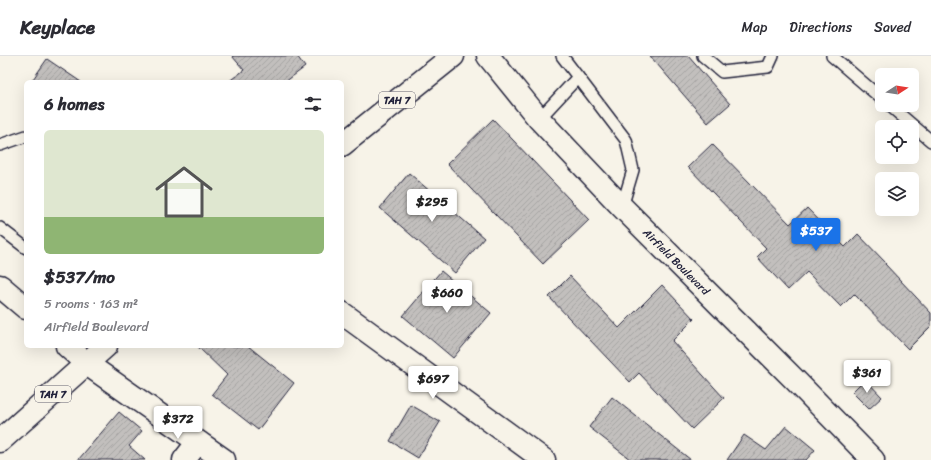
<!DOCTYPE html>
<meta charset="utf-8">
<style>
:root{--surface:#fff;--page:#f7f7f7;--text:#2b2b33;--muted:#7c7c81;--line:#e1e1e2;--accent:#1a73e8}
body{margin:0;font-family:Sriracha,sans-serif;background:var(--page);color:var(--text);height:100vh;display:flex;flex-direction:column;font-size:15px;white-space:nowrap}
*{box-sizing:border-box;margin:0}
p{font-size:13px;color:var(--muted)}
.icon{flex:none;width:22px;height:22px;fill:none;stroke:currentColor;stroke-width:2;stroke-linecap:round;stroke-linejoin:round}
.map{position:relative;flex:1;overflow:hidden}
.side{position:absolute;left:24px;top:24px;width:320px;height:268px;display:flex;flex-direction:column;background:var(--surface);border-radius:6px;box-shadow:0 4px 16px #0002}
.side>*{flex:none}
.needle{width:26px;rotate:78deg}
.buttons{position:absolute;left:875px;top:12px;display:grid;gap:8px}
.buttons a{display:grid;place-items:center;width:44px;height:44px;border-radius:6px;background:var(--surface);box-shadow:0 4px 16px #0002;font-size:20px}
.price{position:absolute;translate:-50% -34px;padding:0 9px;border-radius:4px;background:#fff;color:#222;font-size:13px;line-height:26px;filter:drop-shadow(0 1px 2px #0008)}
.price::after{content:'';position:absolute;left:50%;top:24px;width:12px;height:9px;margin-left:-6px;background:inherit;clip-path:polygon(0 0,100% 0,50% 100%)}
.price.selected{background:var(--accent);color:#fff}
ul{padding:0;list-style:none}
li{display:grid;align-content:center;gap:8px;height:212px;padding:0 20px}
li span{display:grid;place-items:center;height:124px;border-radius:6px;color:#555}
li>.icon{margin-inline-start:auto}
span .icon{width:72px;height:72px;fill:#fffc;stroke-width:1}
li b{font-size:17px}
h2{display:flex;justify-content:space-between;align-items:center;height:48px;padding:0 20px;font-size:17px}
header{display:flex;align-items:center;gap:24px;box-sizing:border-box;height:56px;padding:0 20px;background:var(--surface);border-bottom:1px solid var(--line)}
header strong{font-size:19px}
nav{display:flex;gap:22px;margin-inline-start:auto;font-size:14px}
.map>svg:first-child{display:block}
.building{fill:url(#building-hatch);stroke:#22223b}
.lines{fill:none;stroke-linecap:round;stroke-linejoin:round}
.lane-casing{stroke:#22223b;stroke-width:14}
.street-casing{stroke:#22223b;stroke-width:25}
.secondary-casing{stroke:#22223b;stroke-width:25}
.highway-casing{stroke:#22223b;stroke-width:25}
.lane{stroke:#f7f3e8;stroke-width:11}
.street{stroke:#f7f3e8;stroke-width:22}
.secondary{stroke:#f7f3e8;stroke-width:22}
.highway{stroke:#f7f3e8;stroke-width:22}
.labels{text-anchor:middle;stroke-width:4;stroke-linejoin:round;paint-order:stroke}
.shield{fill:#f7f3e8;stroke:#62616f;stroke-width:1}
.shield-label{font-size:10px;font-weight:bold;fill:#22223b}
.street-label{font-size:11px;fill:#22223b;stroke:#f7f3e8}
</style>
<header>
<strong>Keyplace</strong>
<nav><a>Map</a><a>Directions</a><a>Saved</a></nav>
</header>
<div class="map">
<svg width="931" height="404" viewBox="0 0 931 404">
<defs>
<pattern id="building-hatch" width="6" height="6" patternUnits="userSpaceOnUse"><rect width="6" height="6" fill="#c2bfbd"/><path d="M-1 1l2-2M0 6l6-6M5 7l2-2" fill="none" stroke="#a6a4a3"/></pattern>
</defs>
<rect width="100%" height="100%" fill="#f7f3e8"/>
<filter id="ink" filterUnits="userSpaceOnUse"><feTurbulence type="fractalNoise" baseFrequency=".025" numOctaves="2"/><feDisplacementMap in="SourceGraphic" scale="8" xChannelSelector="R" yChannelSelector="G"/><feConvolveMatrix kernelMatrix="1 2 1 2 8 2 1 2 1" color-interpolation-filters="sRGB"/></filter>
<g filter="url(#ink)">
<g class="building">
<polygon points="232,0 297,0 305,11 285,26 228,26 244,14"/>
<polygon points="650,0 688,0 730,48 708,67"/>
<polygon points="47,3 81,26 31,26"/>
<polygon points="493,63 589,164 543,208 447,108"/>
<polygon points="712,88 790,168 807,152 845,191 858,178 886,207 885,208 931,257 931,270 908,293 854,238 841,251 807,216 788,234 757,201 766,192 688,111"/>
<polygon points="409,117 484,182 455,217 380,152"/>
<polygon points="441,215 491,257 453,302 403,260"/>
<polygon points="570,220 619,272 662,229 694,263 672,285 724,342 692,373 639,317 630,326 549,241"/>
<polygon points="197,290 248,290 294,327 258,374 212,338 227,319"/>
<polygon points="865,323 882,341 869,353 852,336"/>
<polygon points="612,341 691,404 631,404 589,371"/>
<polygon points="411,349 440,366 418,402 390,385"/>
<polygon points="119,356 142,375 129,390 145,404 78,404"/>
<polygon points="786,370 815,394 806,404 727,404 744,379 766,394"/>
</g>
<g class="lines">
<g class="lane-casing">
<g id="lane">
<polyline points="562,0 626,84 633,114 622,151"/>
<polyline points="703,0 722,16 768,11 773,0"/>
<polyline points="832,0 882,43"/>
<polyline points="889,49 931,85"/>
<polyline points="539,63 578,21"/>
<polyline points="0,89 26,80"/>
<polyline points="0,172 26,192"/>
</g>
</g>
<g class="street-casing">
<g id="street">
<polyline points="0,230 26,252"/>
<polyline points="342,257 544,404"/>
<polyline points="67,290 87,308 224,404"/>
<polyline points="184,404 198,386"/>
</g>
</g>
<g class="secondary-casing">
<g id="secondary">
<path id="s1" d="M488,0L539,63L622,151L794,323L873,404"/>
</g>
</g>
<g class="highway-casing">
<g id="highway">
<polyline points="342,89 453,0"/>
<polyline points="0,385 106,290"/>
</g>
</g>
<use href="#lane" class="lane"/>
<use href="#street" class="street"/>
<use href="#secondary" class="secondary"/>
<use href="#highway" class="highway"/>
</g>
</g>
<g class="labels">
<g class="shield">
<rect x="379" y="36" width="36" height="16" rx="3"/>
<rect x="35" y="330" width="36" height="16" rx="3"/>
</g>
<g class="shield-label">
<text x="397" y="48">TAH 7</text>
<text x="53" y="342">TAH 7</text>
</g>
<g class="street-label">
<text dy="4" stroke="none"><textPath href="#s1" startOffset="279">Airfield Boulevard</textPath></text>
</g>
</g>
</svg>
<div class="buttons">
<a><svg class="needle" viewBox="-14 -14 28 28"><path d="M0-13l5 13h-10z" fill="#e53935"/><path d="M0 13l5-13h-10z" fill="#7c7c81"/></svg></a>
<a><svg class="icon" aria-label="locate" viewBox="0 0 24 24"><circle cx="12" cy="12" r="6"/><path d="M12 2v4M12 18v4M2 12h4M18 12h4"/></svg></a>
<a><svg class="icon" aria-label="layers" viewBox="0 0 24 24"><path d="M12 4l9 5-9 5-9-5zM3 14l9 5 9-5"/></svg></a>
</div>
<b class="price" style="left:432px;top:167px">$295</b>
<b class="price selected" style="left:816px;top:196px">$537</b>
<b class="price" style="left:447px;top:258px">$660</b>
<b class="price" style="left:867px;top:338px">$361</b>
<b class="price" style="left:433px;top:344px">$697</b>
<b class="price" style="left:178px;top:384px">$372</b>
<section class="side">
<h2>6 homes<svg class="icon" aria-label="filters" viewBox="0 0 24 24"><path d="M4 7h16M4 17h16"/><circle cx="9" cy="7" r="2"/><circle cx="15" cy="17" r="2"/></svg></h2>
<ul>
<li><span style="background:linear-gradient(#dfe7d0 70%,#8fb573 0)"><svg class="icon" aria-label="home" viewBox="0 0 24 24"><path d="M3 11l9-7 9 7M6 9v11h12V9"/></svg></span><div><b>$537/mo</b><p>5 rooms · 163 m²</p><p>Airfield Boulevard</p></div></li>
</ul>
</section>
</div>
